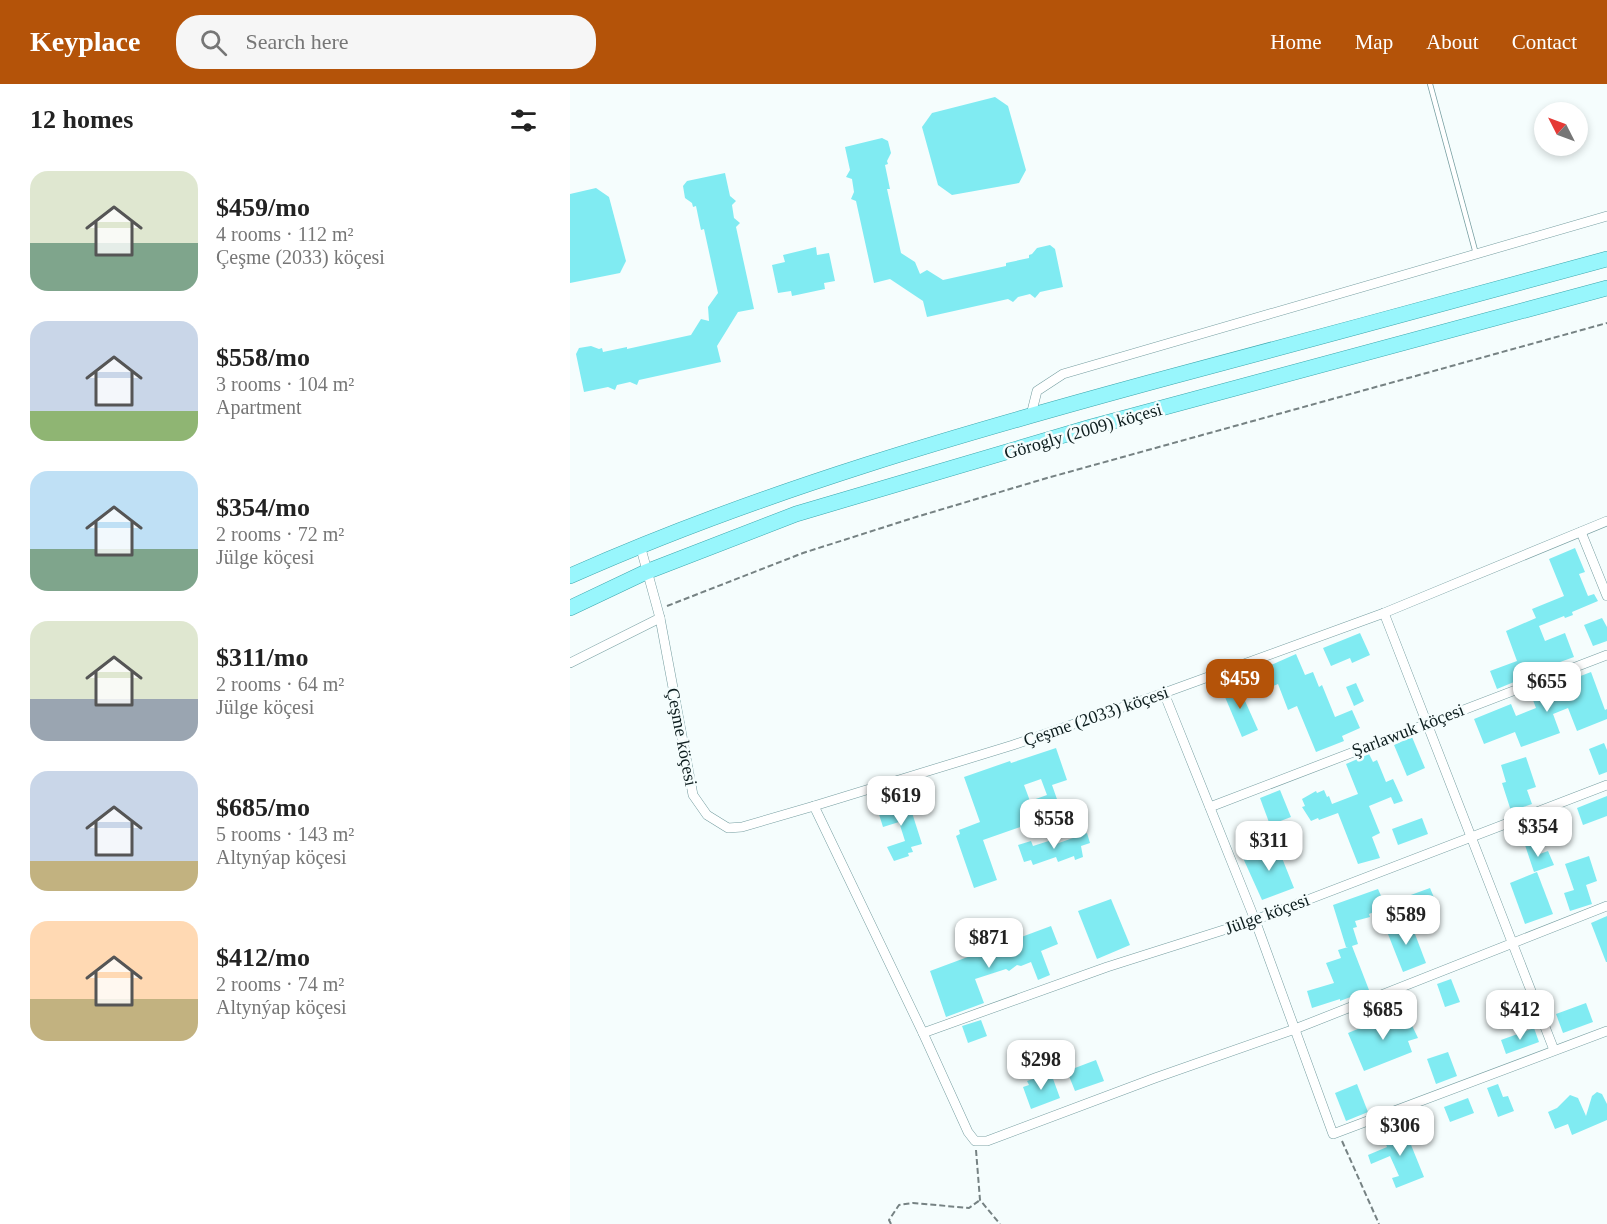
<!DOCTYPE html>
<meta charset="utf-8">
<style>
:root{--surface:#fff;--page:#f6f6f6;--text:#222;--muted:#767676;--accent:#b45309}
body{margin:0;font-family:"Times New Roman",serif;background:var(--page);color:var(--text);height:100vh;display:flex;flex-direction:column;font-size:22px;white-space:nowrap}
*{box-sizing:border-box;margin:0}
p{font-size:20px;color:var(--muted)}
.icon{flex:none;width:33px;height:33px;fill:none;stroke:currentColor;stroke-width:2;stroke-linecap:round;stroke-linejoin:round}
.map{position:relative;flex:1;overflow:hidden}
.details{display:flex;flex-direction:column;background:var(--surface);width:570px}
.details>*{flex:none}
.needle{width:39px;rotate:312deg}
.fabs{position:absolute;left:964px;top:18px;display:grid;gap:12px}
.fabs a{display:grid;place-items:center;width:54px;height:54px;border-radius:50%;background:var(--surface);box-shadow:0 3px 9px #0003;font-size:30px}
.price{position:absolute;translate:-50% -51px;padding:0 14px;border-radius:12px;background:#fff;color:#222;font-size:20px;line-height:39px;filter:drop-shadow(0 2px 3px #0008)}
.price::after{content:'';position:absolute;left:50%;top:36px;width:18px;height:14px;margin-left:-9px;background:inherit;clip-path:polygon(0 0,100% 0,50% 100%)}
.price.active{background:var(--accent);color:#fff}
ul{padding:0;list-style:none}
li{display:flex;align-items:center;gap:18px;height:150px;padding:0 30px}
li span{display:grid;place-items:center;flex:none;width:168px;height:120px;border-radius:18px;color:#555}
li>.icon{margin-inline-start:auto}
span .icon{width:72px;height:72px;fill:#fffc;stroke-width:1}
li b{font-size:26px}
h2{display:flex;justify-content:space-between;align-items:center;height:72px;padding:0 30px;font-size:26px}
header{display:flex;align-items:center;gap:36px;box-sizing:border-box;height:84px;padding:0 30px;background:var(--accent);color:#fff}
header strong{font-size:28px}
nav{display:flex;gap:33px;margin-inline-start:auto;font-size:21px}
.search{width:420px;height:54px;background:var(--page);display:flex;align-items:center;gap:15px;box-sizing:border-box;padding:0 21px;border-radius:24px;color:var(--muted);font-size:22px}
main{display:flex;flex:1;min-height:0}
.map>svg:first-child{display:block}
.building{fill:#80ebf2;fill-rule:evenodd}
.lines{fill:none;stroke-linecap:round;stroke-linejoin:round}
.lane-casing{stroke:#769ea1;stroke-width:6}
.street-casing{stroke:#769ea1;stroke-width:10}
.primary-casing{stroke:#3aa6ad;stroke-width:16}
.path{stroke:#768283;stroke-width:2;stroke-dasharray:6 3;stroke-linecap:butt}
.lane{stroke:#fff;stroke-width:4.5}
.street{stroke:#fff;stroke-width:9}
.primary{stroke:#98f6fc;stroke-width:15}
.labels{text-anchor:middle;stroke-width:5;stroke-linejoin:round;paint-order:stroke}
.street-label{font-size:18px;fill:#0d1d1e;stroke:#f5fdfd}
</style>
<header>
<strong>Keyplace</strong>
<div class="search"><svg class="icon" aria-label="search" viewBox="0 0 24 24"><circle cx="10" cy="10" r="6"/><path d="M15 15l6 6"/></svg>Search here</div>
<nav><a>Home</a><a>Map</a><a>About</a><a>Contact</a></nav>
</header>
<main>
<section class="details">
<h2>12 homes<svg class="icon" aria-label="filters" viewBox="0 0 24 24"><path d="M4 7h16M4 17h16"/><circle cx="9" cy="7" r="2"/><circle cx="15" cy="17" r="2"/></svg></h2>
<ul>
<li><span style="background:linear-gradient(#dfe7d0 60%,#7fa58c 0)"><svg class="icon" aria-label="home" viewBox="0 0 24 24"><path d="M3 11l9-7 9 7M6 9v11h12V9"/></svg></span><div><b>$459/mo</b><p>4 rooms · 112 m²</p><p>Çeşme (2033) köçesi</p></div></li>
<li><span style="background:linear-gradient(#c9d6e8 75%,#8fb573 0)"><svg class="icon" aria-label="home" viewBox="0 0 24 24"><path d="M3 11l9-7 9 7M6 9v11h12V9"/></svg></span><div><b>$558/mo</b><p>3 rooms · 104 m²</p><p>Apartment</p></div></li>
<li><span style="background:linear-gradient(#bfe0f5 65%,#7fa58c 0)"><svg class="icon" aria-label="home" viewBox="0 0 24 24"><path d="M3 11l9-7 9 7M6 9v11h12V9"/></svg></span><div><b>$354/mo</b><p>2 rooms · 72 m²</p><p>Jülge köçesi</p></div></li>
<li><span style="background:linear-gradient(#dfe7d0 65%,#9aa5b1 0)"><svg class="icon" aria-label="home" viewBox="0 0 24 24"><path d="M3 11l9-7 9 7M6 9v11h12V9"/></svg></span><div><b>$311/mo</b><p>2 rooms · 64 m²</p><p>Jülge köçesi</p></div></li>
<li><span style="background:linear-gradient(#c9d6e8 75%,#c2b280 0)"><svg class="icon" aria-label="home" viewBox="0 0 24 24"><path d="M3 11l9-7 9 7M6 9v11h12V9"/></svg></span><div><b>$685/mo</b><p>5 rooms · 143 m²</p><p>Altynýap köçesi</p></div></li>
<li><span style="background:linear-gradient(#ffd9b3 65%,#c2b280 0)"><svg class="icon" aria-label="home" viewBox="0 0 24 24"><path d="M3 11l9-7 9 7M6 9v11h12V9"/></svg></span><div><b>$412/mo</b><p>2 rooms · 74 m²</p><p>Altynýap köçesi</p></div></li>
</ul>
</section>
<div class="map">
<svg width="1037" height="1140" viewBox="0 0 1037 1140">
<rect width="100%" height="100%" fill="#f5fdfd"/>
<g class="building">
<polygon points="425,13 438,22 456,86 449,99 382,111 368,101 352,43 362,29"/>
<polygon points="312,54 318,57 321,69 317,77 318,80 315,81 320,105 317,105 331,169 345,178 350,190 357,186 373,196 436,182 436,179 459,174 459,171 462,170 467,164 480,161 485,165 493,203 470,208 465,214 460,210 448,213 443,218 438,215 357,233 353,217 320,195 304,199 286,117 281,115 284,108 282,95 276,93 280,86 275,63"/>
<polygon points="155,89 160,112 166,117 162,121 164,134 170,139 166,143 184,225 168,228 147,262 151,278 69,296 67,301 60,298 47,301 45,306 38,303 14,308 6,270 9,264 21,262 29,265 32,264 33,268 57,263 57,265 121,251 131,235 139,237 138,223 148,209 134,145 131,146 126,122 123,123 122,119 115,114 113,102 117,97"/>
<polygon points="26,104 39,113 56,177 50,189 0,199 0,110"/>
<polygon points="246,163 247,171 259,169 265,197 254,199 255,205 222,212 221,207 208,209 202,181 215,178 213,171"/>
<polygon points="1005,464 1015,488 1009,490 1018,512 1024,510 1028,517 1002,528 1003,531 995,534 994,532 969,542 975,557 995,549 1004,573 943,595 944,598 927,605 920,587 947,577 936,547 966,534 962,525 994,512 979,475"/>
<polygon points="1032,534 1037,543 1037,557 1023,562 1014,541"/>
<polygon points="790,549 800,571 782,579 780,574 761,582 753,564"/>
<polygon points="726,570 735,591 743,588 749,603 752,601 765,633 782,626 790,644 772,652 774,657 746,668 727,622 718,626 708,600 688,608 684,597 679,599 676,592"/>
<polygon points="1021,588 1035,626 1037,625 1037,635 1007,647 998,624 983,630 990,649 951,663 945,648 914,660 904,635 941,620 946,632 966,624 961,611"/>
<polygon points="667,599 688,646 672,653 652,606"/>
<polygon points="786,599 794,617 784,622 776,603"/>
<polygon points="842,653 855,684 837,692 824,661"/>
<polygon points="1034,659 1037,666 1037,688 1029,691 1019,665"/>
<path d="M486,664L497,696L482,701L488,718L477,722L479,730L470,733L468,727L453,732L456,741L413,756L427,796L404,804L386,752L390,750L389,746L410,738L394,693L440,677L441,679ZM471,695L477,711L460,717L454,701Z"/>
<polygon points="799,670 803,678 807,676 816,698 823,695 833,717 824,720 821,713 799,722 810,749 802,753 810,774 788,780 768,729 749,736 748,734 741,737 732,723 735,722 732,715 746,707 747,709 754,706 757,713 759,712 762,720 788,710 776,680"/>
<polygon points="956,673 966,703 957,706 962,720 941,727 932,699 936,698 931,681"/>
<polygon points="710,706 721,733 700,741 690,714"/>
<polygon points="1037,712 1037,732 1013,741 1007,724"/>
<polygon points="337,713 352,760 341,763 343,768 338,769 339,772 324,777 317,763 335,757 329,738 313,743 307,724"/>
<polygon points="852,734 858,750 828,761 822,745"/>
<polygon points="517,749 520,759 511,762 513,773 505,776 504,772 488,778 486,773 463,781 461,776 454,778 448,761 461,757 463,762 485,755 486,760"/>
<polygon points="961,755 967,771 978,767 984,781 964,788 954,758"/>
<polygon points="706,759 724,804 692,816 673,774"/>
<polygon points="1019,772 1027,797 1016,801 1022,820 1000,827 994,809 1004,806 995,780"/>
<polygon points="967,788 983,830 955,840 940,799"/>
<polygon points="860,804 870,828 847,837 838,812"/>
<polygon points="808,805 816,823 799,830 800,833 785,837 787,843 783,844 788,860 782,862 799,906 770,917 770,915 742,924 737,907 764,899 756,879 771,874 768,866 778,863 776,863 763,821"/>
<polygon points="541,815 560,861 527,875 508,827"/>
<polygon points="1037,832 1037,878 1036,878 1021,839"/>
<polygon points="840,837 856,879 833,888 816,845"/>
<polygon points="481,842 488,860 471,867 480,891 468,896 461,878 451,882 447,881 439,887 436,885 405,895 414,919 376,933 360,887"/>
<polygon points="881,895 890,918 875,923 867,900"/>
<polygon points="1016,919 1023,938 993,949 986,930"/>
<polygon points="836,929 848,954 838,957 842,968 794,987 778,949 795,942 807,934 817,932 822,935"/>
<polygon points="411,936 417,952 398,959 392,942"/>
<polygon points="964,944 969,958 936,970 931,956"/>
<polygon points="878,968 887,992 866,1000 857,975"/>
<polygon points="526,976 534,997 505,1007 497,987"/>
<polygon points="473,988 475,994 482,992 490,1014 461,1025 453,1003 459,1001 457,997 463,995 462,992"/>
<polygon points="787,1000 798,1028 776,1037 765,1009"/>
<polygon points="928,1000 933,1013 938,1012 944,1027 928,1033 917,1004"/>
<polygon points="1027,1008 1032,1010 1037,1020 1037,1036 1002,1051 998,1040 985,1045 978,1028 987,1024 1000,1011 1008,1014 1016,1032 1022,1012"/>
<polygon points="898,1014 904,1029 880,1038 874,1023"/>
<polygon points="833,1041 854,1093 826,1104 822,1094 829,1092 820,1072 801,1080 798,1071 817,1063 812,1050"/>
</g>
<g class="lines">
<g class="lane-casing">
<polyline id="lane" points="860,0 906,170"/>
</g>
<g class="street-casing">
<g id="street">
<polyline points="461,331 467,307 493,290 1037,132"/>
<polyline points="1011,448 1037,512"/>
<polyline points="70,461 90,534 123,711 137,731 158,744 172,743 244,722 443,661 594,609 814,529 1037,437"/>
<polyline points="814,529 984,966"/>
<polyline points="0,579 90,534"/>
<polyline points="594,609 685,836 763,1050 1037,947"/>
<polyline points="244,722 353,949 398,1048 405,1057 417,1057 585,994 725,945 1037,822"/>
<polyline points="640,723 1037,571"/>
<polyline points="353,949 537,883 685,836 1037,701"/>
</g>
</g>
<g class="primary-casing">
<g id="primary">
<path d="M0,492C193,406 397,348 600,293C746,254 891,215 1037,175"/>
<polyline points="0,524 76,488 226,430 521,343 1037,204"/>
</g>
</g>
<g class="path">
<polyline points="97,522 233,469 346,433 477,394 1037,239"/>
<polyline points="772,1057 809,1140"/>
<polyline points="406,1066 410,1116 430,1140"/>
<polyline points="321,1140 319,1136 329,1121 343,1119 399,1124 410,1116"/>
</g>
<use href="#lane" class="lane"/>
<use href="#street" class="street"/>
<use href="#primary" class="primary"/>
</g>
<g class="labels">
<g class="street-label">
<text transform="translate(513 347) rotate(-16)" y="6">Görogly (2009) köçesi</text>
<text transform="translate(526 632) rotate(-19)" y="6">Çeşme (2033) köçesi</text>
<text transform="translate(838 646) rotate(-21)" y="6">Şarlawuk köçesi</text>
<text transform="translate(112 653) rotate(79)" y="6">Çeşme köçesi</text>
<text transform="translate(697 830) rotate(-20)" y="6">Jülge köçesi</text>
</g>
</g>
</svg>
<div class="fabs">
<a><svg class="needle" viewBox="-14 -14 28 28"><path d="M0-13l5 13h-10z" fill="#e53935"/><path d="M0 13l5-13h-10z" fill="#767676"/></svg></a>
</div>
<b class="price active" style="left:670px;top:626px">$459</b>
<b class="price" style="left:977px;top:629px">$655</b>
<b class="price" style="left:331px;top:743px">$619</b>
<b class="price" style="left:484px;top:766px">$558</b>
<b class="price" style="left:968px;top:774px">$354</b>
<b class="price" style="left:699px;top:788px">$311</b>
<b class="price" style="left:836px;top:862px">$589</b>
<b class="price" style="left:419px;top:885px">$871</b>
<b class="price" style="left:813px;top:957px">$685</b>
<b class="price" style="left:950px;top:957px">$412</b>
<b class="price" style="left:471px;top:1007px">$298</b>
<b class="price" style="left:830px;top:1073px">$306</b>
</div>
</main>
